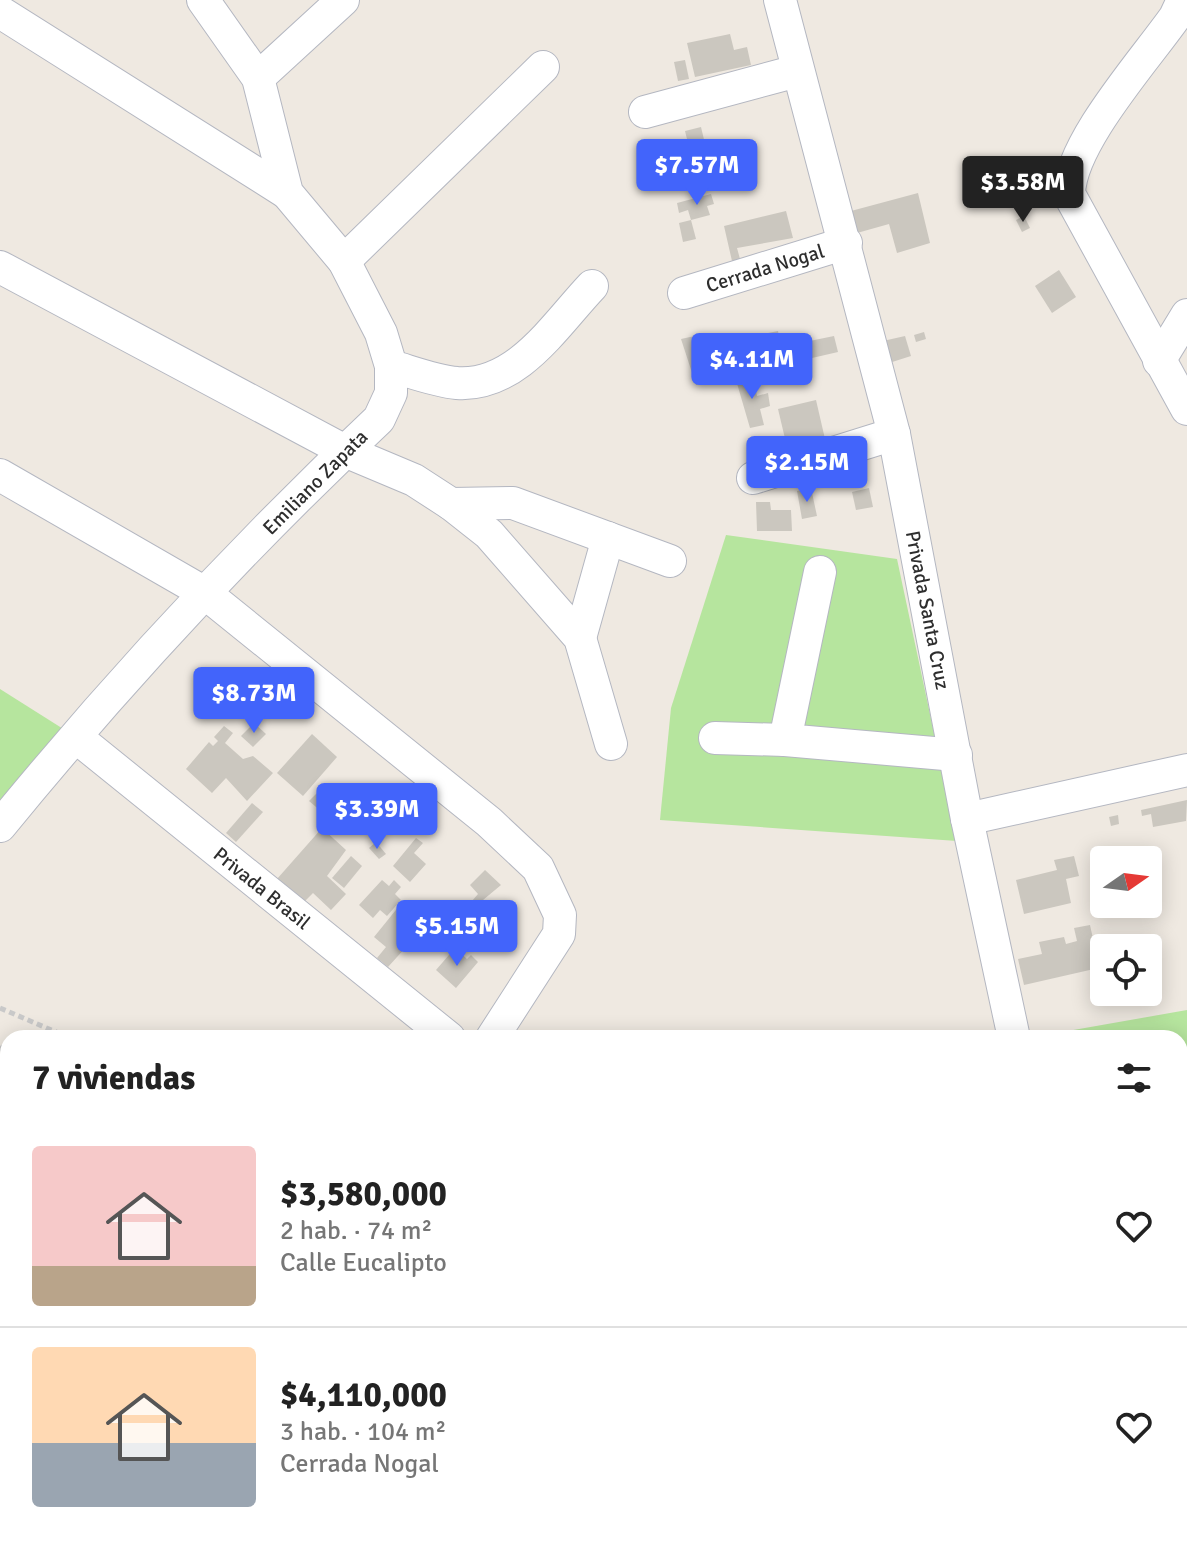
<!DOCTYPE html>
<html lang="es">
<meta charset="utf-8">
<style>
:root{--surface:#fff;--page:#f6f6f6;--text:#222;--muted:#767676;--line:#e0e0e0;--accent:#4264fb}
body{margin:0;font-family:Signika,sans-serif;background:var(--page);color:var(--text);height:100vh;display:flex;flex-direction:column;font-size:30px;white-space:nowrap}
*{box-sizing:border-box;margin:0}
p{font-size:26px;color:var(--muted)}
.icon{flex:none;width:44px;height:44px;fill:none;stroke:currentColor;stroke-width:2;stroke-linecap:round;stroke-linejoin:round}
.map{position:relative;flex:1;overflow:hidden}
.side{position:absolute;left:0px;top:1030px;width:1188px;height:512px;display:flex;flex-direction:column;background:var(--surface);border-radius:24px 24px 0 0;box-shadow:0 4px 20px #0003}
.side>*{flex:none}
.needle{width:52px;rotate:76deg}
.buttons{position:absolute;left:1090px;top:846px;display:grid;gap:16px}
.buttons a{display:grid;place-items:center;width:72px;height:72px;border-radius:8px;background:var(--surface);box-shadow:0 4px 20px #0003;font-size:40px}
.price{position:absolute;translate:-50% -68px;padding:0 18px;border-radius:8px;background:var(--accent);color:#fff;font-size:26px;line-height:52px;filter:drop-shadow(0 2px 4px #0008)}
.price::after{content:'';position:absolute;left:50%;top:48px;width:24px;height:18px;margin-left:-12px;background:inherit;clip-path:polygon(0 0,100% 0,50% 100%)}
.price.selected{background:#222;color:#fff}
ul{padding:0;list-style:none}
li{display:flex;align-items:center;gap:24px;height:200px;padding:0 32px}
li+li{border-top:2px solid var(--line)}
li span{display:grid;place-items:center;flex:none;width:224px;height:160px;border-radius:8px;color:#555}
li>.icon{margin-inline-start:auto}
span .icon{width:96px;height:96px;fill:#fffc;stroke-width:1}
li b{font-size:34px}
h2{display:flex;justify-content:space-between;align-items:center;height:96px;padding:0 32px;font-size:34px}
.map>svg:first-child{display:block}
.green{fill:#b6e59e}
.building{fill:#cbc7bf}
.lines{fill:none;stroke-linecap:round;stroke-linejoin:round}
.minor-casing{stroke:#b4b7c1;stroke-width:34}
.primary-casing{stroke:#c9c9c9;stroke-width:46}
.path{stroke:#c9c9c9;stroke-width:5;stroke-dasharray:6 4;stroke-linecap:butt}
.minor{stroke:#fff;stroke-width:32}
.primary{stroke:#f2d163;stroke-width:44}
.labels{text-anchor:middle;stroke-width:6;stroke-linejoin:round;paint-order:stroke}
.street-label{font-size:20px;fill:#2e2e2e;stroke:#fff}
</style>
<div class="map">
<svg width="1187" height="1542" viewBox="0 0 1187 1542">
<rect width="100%" height="100%" fill="#efe9e1"/>
<g class="green">
<polygon points="726,535 897,559 957,841 660,820 671,708"/>
<polygon points="0,689 76,737 0,827"/>
<polygon points="1187,1010 1187,1542 1145,1542 1138,1534 1180,1534 1180,1038 1028,1038"/>
</g>
<g class="building">
<polygon points="730,34 734,50 747,47 751,65 695,77 687,43"/>
<polygon points="685,60 689,79 678,81 674,62"/>
<polygon points="701,127 712,173 704,174 707,183 686,188 676,146 688,143 685,131"/>
<polygon points="918,193 930,243 897,253 889,224 857,233 851,211"/>
<polygon points="711,194 714,204 707,206 710,215 691,220 688,210 679,213 677,203"/>
<polygon points="786,211 793,238 737,248 740,259 732,261 724,226"/>
<polygon points="1024,216 1030,228 1022,232 1016,220"/>
<polygon points="691,220 696,239 683,242 679,223"/>
<polygon points="1059,270 1076,297 1052,313 1035,286"/>
<polygon points="778,331 780,342 760,346 758,335"/>
<polygon points="924,332 926,339 916,342 914,335"/>
<polygon points="708,333 712,350 701,353 710,381 696,385 681,339"/>
<polygon points="834,336 838,352 799,361 795,344"/>
<polygon points="905,336 911,356 889,363 883,341"/>
<polygon points="793,345 798,364 766,371 762,353"/>
<polygon points="753,376 757,396 768,393 770,406 760,409 764,425 750,428 736,380"/>
<polygon points="816,400 825,439 787,447 778,409"/>
<polygon points="811,488 817,516 802,519 797,491"/>
<polygon points="869,488 873,507 856,510 852,492"/>
<polygon points="756,502 770,502 771,510 791,510 792,531 757,531"/>
<polygon points="254,723 266,734 253,747 241,736"/>
<polygon points="224,726 233,733 225,743 243,759 253,756 273,773 247,801 226,778 212,793 186,769 209,742 213,746 218,741 214,737"/>
<polygon points="312,734 337,757 303,796 277,773"/>
<polygon points="319,791 331,803 322,812 309,801"/>
<polygon points="374,800 386,810 366,832 355,822"/>
<polygon points="1187,800 1186,821 1153,827 1151,814 1142,816 1141,810"/>
<polygon points="252,803 263,812 236,842 226,833"/>
<polygon points="397,805 401,809 386,822 383,820"/>
<polygon points="336,813 350,825 340,835 327,823"/>
<polygon points="1118,815 1119,824 1111,826 1109,817"/>
<polygon points="383,822 388,825 376,836 371,830"/>
<polygon points="322,828 346,850 327,876 346,894 331,910 313,893 303,903 277,879"/>
<polygon points="416,838 423,843 414,853 426,864 410,882 393,866"/>
<polygon points="376,842 386,854 379,859 369,848"/>
<polygon points="351,856 362,866 344,888 332,878"/>
<polygon points="1074,856 1079,876 1066,879 1071,903 1024,914 1016,880 1057,870 1054,860"/>
<polygon points="485,870 501,885 477,905 472,901 478,894 470,885"/>
<polygon points="382,880 389,886 394,880 401,887 395,894 401,900 387,916 380,910 373,918 359,905"/>
<polygon points="404,900 416,910 412,916 425,926 388,967 377,958 386,947 374,937"/>
<polygon points="458,905 475,916 460,934 443,922"/>
<polygon points="1090,925 1097,957 1092,958 1094,969 1024,985 1018,959 1042,954 1039,942 1064,937 1066,944 1077,941 1074,928"/>
<polygon points="455,948 467,959 471,955 478,962 456,988 436,970"/>
</g>
<g class="lines">
<g class="minor-casing">
<g id="minor">
<polyline points="780,0 894,434 967,819 1014,1038"/>
<path d="M1183,0L1175,17C1144,61 1070,143 1069,194L1187,409"/>
<polyline points="0,12 287,193"/>
<polyline points="258,78 343,0"/>
<polyline points="645,112 797,71"/>
<polyline points="344,261 543,67"/>
<polyline points="0,267 345,451 414,480 451,504 489,534 580,638 611,744"/>
<polyline points="684,293 846,243"/>
<polyline points="1159,361 1187,315"/>
<path d="M391,366C412,372 435,381 457,383C517,387 555,325 592,286"/>
<polyline points="0,475 205,593 489,822 538,868 560,915 559,934 492,1038"/>
<polyline points="753,478 894,434"/>
<polyline points="451,504 513,503 670,561"/>
<polyline points="820,572 785,740 956,755"/>
<polyline points="580,638 608,538"/>
<polyline points="76,737 449,1038"/>
<polyline points="715,738 785,740"/>
<polyline points="967,819 1187,770"/>
<path d="M0,826C117,683 244,546 379,419L391,393V366L381,333L344,261L287,193L258,78L203,0"/>
<polyline points="197,1534 197,1542"/>
<polyline points="789,1534 789,1542"/>
</g>
</g>
<g class="primary-casing">
<g id="primary">
<polyline points="0,1267 8,1268"/>
<polyline points="1180,1534 1187,1534"/>
</g>
</g>
<g class="path">
<polyline points="0,1008 70,1038"/>
<polyline points="0,1046 8,1058"/>
<polyline points="1180,1496 1187,1496"/>
</g>
<use href="#minor" class="minor"/>
<use href="#primary" class="primary"/>
</g>
<g class="labels">
<g class="street-label">
<text transform="translate(765 268) rotate(-17)" y="7">Cerrada Nogal</text>
<text transform="translate(315 482) rotate(-45)" y="7">Emiliano Zapata</text>
<text transform="translate(928 610) rotate(79)" y="7">Privada Santa Cruz</text>
<text transform="translate(262 888) rotate(39)" y="7">Privada Brasil</text>
</g>
</g>
</svg>
<div class="buttons">
<a><svg class="needle" viewBox="-14 -14 28 28"><path d="M0-13l5 13h-10z" fill="#e53935"/><path d="M0 13l5-13h-10z" fill="#767676"/></svg></a>
<a><svg class="icon" aria-label="locate" viewBox="0 0 24 24"><circle cx="12" cy="12" r="6"/><path d="M12 2v4M12 18v4M2 12h4M18 12h4"/></svg></a>
</div>
<b class="price" style="left:697px;top:207px">$7.57M</b>
<b class="price selected" style="left:1023px;top:224px">$3.58M</b>
<b class="price" style="left:752px;top:401px">$4.11M</b>
<b class="price" style="left:807px;top:504px">$2.15M</b>
<b class="price" style="left:254px;top:735px">$8.73M</b>
<b class="price" style="left:377px;top:851px">$3.39M</b>
<b class="price" style="left:457px;top:968px">$5.15M</b>
<section class="side">
<h2>7 viviendas<svg class="icon" aria-label="filters" viewBox="0 0 24 24"><path d="M4 7h16M4 17h16"/><circle cx="9" cy="7" r="2"/><circle cx="15" cy="17" r="2"/></svg></h2>
<ul>
<li><span style="background:linear-gradient(#f6c9c9 75%,#b9a48a 0)"><svg class="icon" aria-label="home" viewBox="0 0 24 24"><path d="M3 11l9-7 9 7M6 9v11h12V9"/></svg></span><div><b>$3,580,000</b><p>2 hab. · 74 m²</p><p>Calle Eucalipto</p></div><svg class="icon" aria-label="heart" viewBox="0 0 24 24"><path d="M12 20l-8-8c-3-5 5-10 8-4 3-6 11-1 8 4z"/></svg></li>
<li><span style="background:linear-gradient(#ffd9b3 60%,#9aa5b1 0)"><svg class="icon" aria-label="home" viewBox="0 0 24 24"><path d="M3 11l9-7 9 7M6 9v11h12V9"/></svg></span><div><b>$4,110,000</b><p>3 hab. · 104 m²</p><p>Cerrada Nogal</p></div><svg class="icon" aria-label="heart" viewBox="0 0 24 24"><path d="M12 20l-8-8c-3-5 5-10 8-4 3-6 11-1 8 4z"/></svg></li>
</ul>
</section>
</div>
